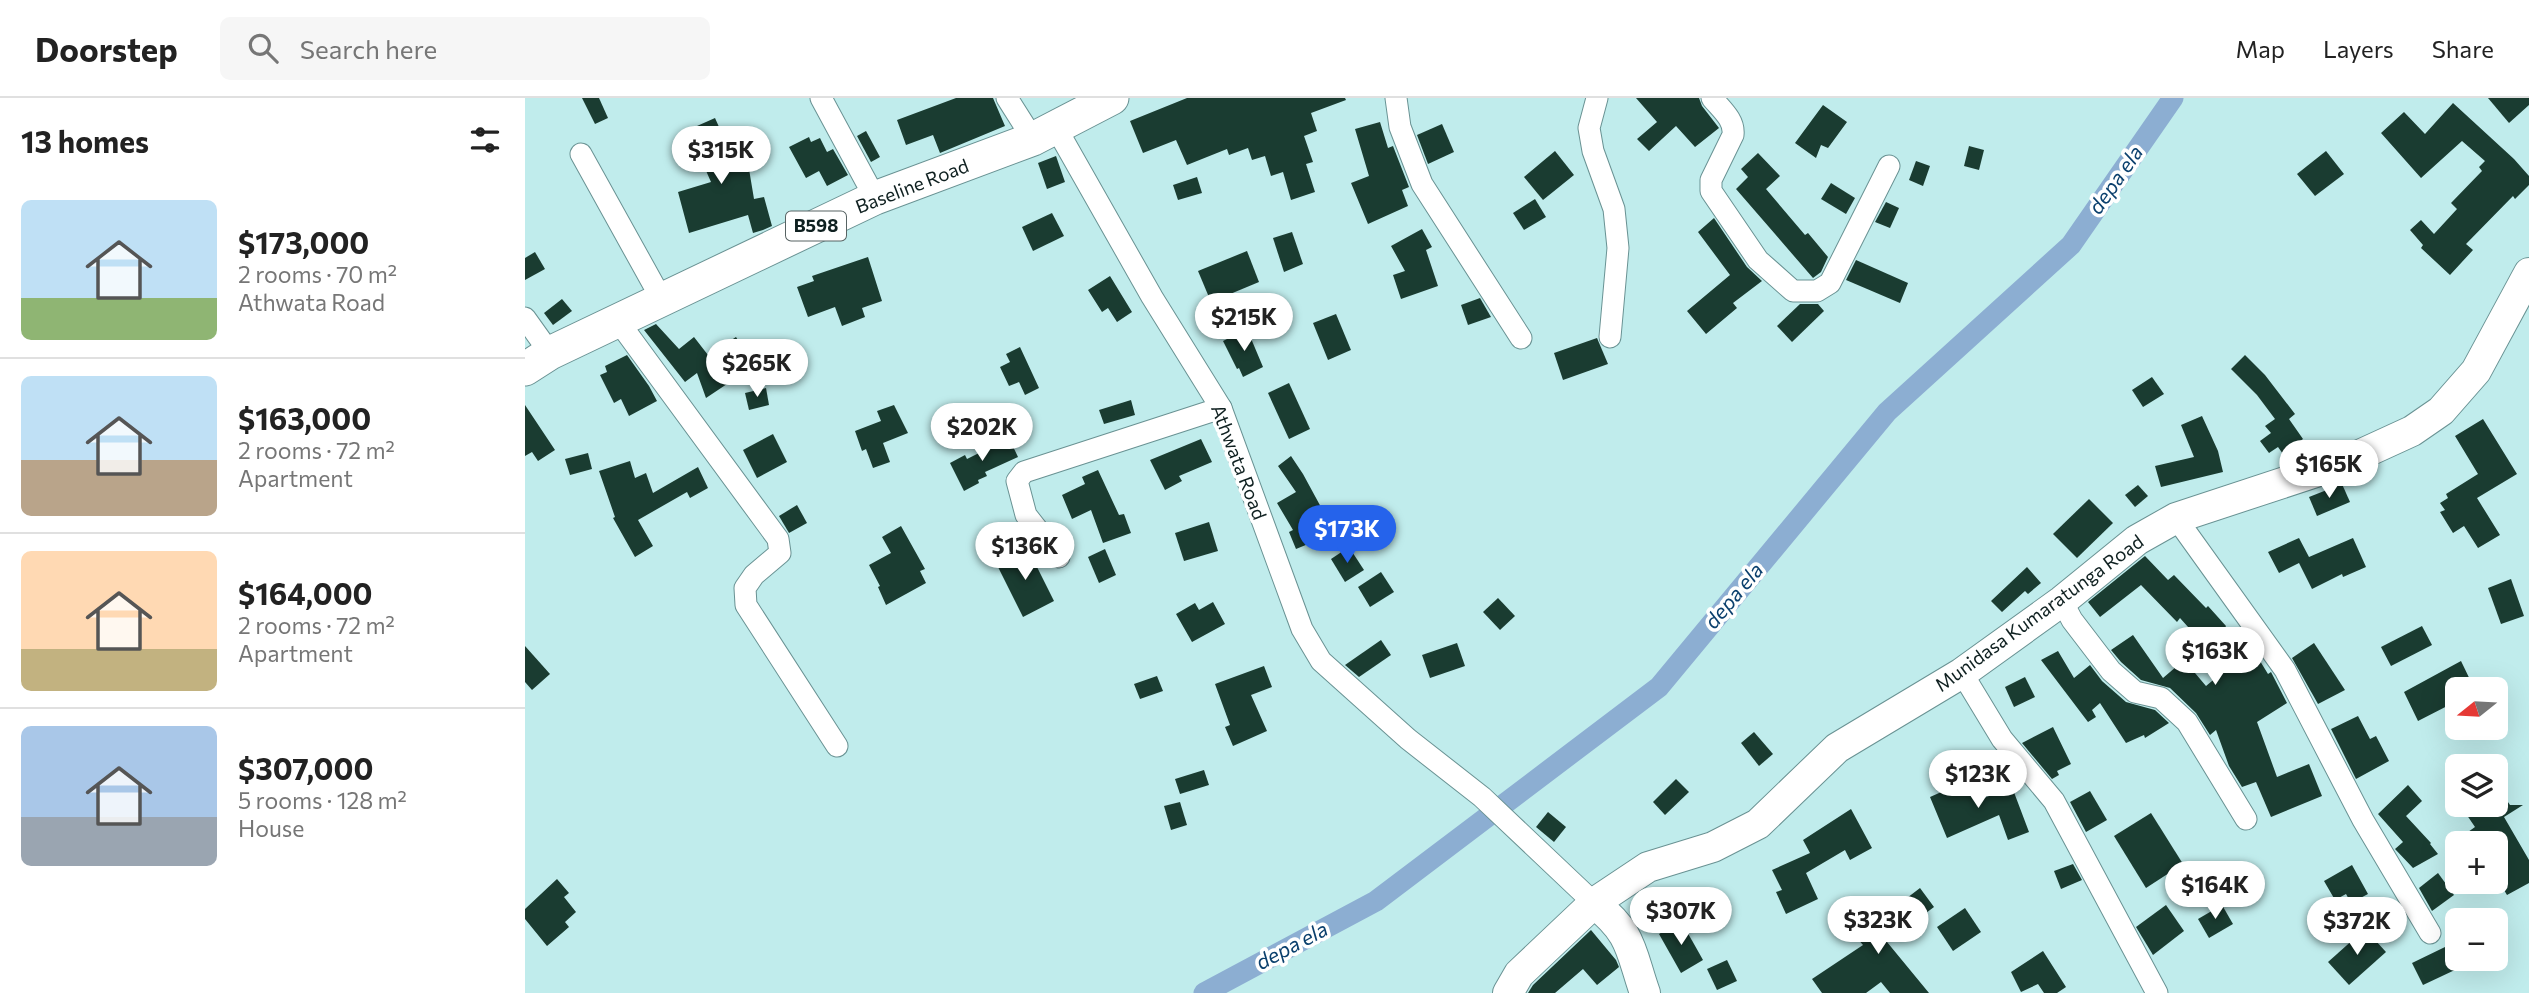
<!DOCTYPE html>
<meta charset="utf-8">
<style>
:root{--surface:#fff;--page:#f6f6f6;--text:#222;--muted:#767676;--line:#e0e0e0;--accent:#2563eb}
body{margin:0;font-family:Commissioner,sans-serif;background:var(--page);color:var(--text);height:100vh;display:flex;flex-direction:column;font-size:26px;white-space:nowrap}
*{box-sizing:border-box;margin:0}
p{font-size:23px;color:var(--muted)}
.icon{flex:none;width:38px;height:38px;fill:none;stroke:currentColor;stroke-width:2;stroke-linecap:round;stroke-linejoin:round}
.map{position:relative;flex:1;overflow:hidden}
.details{display:flex;flex-direction:column;background:var(--surface);width:525px}
.details>*{flex:none}
.needle{width:46px;rotate:252deg}
.tools{position:absolute;left:1920px;top:579px;display:grid;gap:14px}
.tools a{display:grid;place-items:center;width:63px;height:63px;border-radius:10px;background:var(--surface);box-shadow:0 7px 28px #0002;font-size:35px}
.price{position:absolute;translate:-50% -60px;padding:0 16px;border-radius:24px;background:#fff;color:#222;font-size:23px;line-height:46px;filter:drop-shadow(0 2px 4px #0008)}
.price::after{content:'';position:absolute;left:50%;top:42px;width:21px;height:16px;margin-left:-10px;background:inherit;clip-path:polygon(0 0,100% 0,50% 100%)}
.price.current{background:var(--accent);color:#fff}
ul{padding:0;list-style:none}
li{display:flex;align-items:center;gap:21px;height:175px;padding:0 21px}
li+li{border-top:2px solid var(--line)}
li span{display:grid;place-items:center;flex:none;width:196px;height:140px;border-radius:10px;color:#555}
li>.icon{margin-inline-start:auto}
span .icon{width:84px;height:84px;fill:#fffc;stroke-width:1}
li b{font-size:30px}
h2{display:flex;justify-content:space-between;align-items:center;height:84px;padding:0 21px;font-size:30px}
header{display:flex;align-items:center;gap:42px;box-sizing:border-box;height:98px;padding:0 35px;background:var(--surface);border-bottom:2px solid var(--line)}
header strong{font-size:33px}
nav{display:flex;gap:38px;margin-inline-start:auto;font-size:24px}
.search{width:490px;height:63px;background:var(--page);display:flex;align-items:center;gap:18px;box-sizing:border-box;padding:0 24px;border-radius:10px;color:var(--muted);font-size:26px}
main{display:flex;flex:1;min-height:0}
.map>svg:first-child{display:block}
.lines{fill:none;stroke-linecap:round;stroke-linejoin:round}
.canal{stroke:#8caed2;stroke-width:21}
.building{fill:#1a3c31}
.street-casing{stroke:#699293;stroke-width:23}
.secondary-casing{stroke:#699293;stroke-width:32}
.primary-casing{stroke:#699293;stroke-width:35}
.street{stroke:#fff;stroke-width:21}
.secondary{stroke:#fff;stroke-width:30}
.primary{stroke:#fff;stroke-width:33}
.labels{text-anchor:middle;stroke-width:7;stroke-linejoin:round;paint-order:stroke}
.shield{fill:#fff;stroke:#576363;stroke-width:2}
.shield-label{font-size:18px;font-weight:bold;fill:#0f2020}
.street-label{font-size:19px;fill:#0f2020;stroke:#fff}
.water-label{font-size:21px;font-style:italic;fill:#0b406d;stroke:#fff}
</style>
<header>
<strong>Doorstep</strong>
<div class="search"><svg class="icon" aria-label="search" viewBox="0 0 24 24"><circle cx="10" cy="10" r="6"/><path d="M15 15l6 6"/></svg>Search here</div>
<nav><a>Map</a><a>Layers</a><a>Share</a></nav>
</header>
<main>
<section class="details">
<h2>13 homes<svg class="icon" aria-label="filters" viewBox="0 0 24 24"><path d="M4 7h16M4 17h16"/><circle cx="9" cy="7" r="2"/><circle cx="15" cy="17" r="2"/></svg></h2>
<ul>
<li><span style="background:linear-gradient(#bfe0f5 70%,#8fb573 0)"><svg class="icon" aria-label="home" viewBox="0 0 24 24"><path d="M3 11l9-7 9 7M6 9v11h12V9"/></svg></span><div><b>$173,000</b><p>2 rooms · 70 m²</p><p>Athwata Road</p></div></li>
<li><span style="background:linear-gradient(#bfe0f5 60%,#b9a48a 0)"><svg class="icon" aria-label="home" viewBox="0 0 24 24"><path d="M3 11l9-7 9 7M6 9v11h12V9"/></svg></span><div><b>$163,000</b><p>2 rooms · 72 m²</p><p>Apartment</p></div></li>
<li><span style="background:linear-gradient(#ffd9b3 70%,#c2b280 0)"><svg class="icon" aria-label="home" viewBox="0 0 24 24"><path d="M3 11l9-7 9 7M6 9v11h12V9"/></svg></span><div><b>$164,000</b><p>2 rooms · 72 m²</p><p>Apartment</p></div></li>
<li><span style="background:linear-gradient(#a9c7e8 65%,#9aa5b1 0)"><svg class="icon" aria-label="home" viewBox="0 0 24 24"><path d="M3 11l9-7 9 7M6 9v11h12V9"/></svg></span><div><b>$307,000</b><p>5 rooms · 128 m²</p><p>House</p></div></li>
</ul>
</section>
<div class="map">
<svg width="2004" height="895" viewBox="0 0 2004 895">
<rect width="100%" height="100%" fill="#c0ecec"/>
<g class="lines">
<polyline class="canal" points="679,895 851,803 1134,589 1362,314 1546,147 1648,0"/>
</g>
<g class="building">
<polygon points="57,0 74,0 83,20 70,26"/>
<polygon points="431,0 468,0 480,28 415,55 408,37 381,47 372,22"/>
<polygon points="662,0 820,0 821,2 786,15 792,33 779,38 788,64 781,66 790,94 766,102 758,74 746,78 740,58 727,62 723,50 704,57 702,51 662,67 651,42 618,55 605,23"/>
<polygon points="1111,0 1174,0 1177,8 1194,30 1170,49 1151,28 1124,53 1112,41 1132,24"/>
<polygon points="1963,0 2004,0 2004,7 1984,25"/>
<polygon points="1928,5 1989,61 2004,78 2004,87 1990,101 1988,98 1941,146 1948,152 1925,177 1896,150 1898,147 1885,132 1896,122 1909,136 1932,111 1926,105 1957,73 1954,69 1960,63 1937,43 1896,80 1856,35 1879,14 1900,36"/>
<polygon points="1298,7 1322,24 1303,50 1296,47 1291,60 1270,45"/>
<polygon points="190,20 211,67 223,65 229,101 239,99 247,128 238,132 228,135 223,117 164,135 153,94 186,84 163,32"/>
<polygon points="855,24 863,50 868,48 884,89 877,92 883,108 843,126 826,85 844,78 830,31"/>
<polygon points="917,26 929,54 903,66 892,37"/>
<polygon points="341,33 355,59 346,64 332,38"/>
<polygon points="284,39 286,44 295,40 302,54 308,51 323,77 302,88 294,73 281,80 264,49"/>
<polygon points="1444,48 1459,52 1454,72 1439,68"/>
<polygon points="1030,53 1049,77 1018,102 999,79"/>
<polygon points="1801,53 1819,76 1790,98 1772,76"/>
<polygon points="1233,55 1255,78 1241,91 1280,137 1283,135 1303,159 1296,174 1288,180 1211,91 1223,79 1216,71"/>
<polygon points="531,58 540,84 522,91 513,65"/>
<polygon points="1391,63 1405,68 1398,88 1384,82"/>
<polygon points="672,79 677,95 653,102 648,87"/>
<polygon points="1306,85 1330,100 1321,116 1296,101"/>
<polygon points="1010,101 1021,119 999,132 988,115"/>
<polygon points="1361,104 1374,110 1365,130 1350,124"/>
<polygon points="527,115 539,138 508,153 497,129"/>
<polygon points="1189,120 1222,169 1237,183 1208,205 1212,210 1181,236 1162,213 1205,177 1173,134"/>
<polygon points="897,131 907,149 901,152 913,188 876,201 868,177 880,173 866,148"/>
<polygon points="767,134 778,166 759,174 748,140"/>
<polygon points="722,153 734,184 686,204 673,173"/>
<polygon points="10,154 20,171 0,182 0,160"/>
<polygon points="343,159 357,203 337,210 340,219 317,228 310,209 283,219 272,189 289,183 287,178"/>
<polygon points="1331,162 1383,185 1375,205 1321,182"/>
<polygon points="585,178 607,214 592,224 583,210 577,214 563,192"/>
<polygon points="955,200 966,219 943,227 936,207"/>
<polygon points="37,201 47,213 28,227 19,215"/>
<polygon points="1275,206 1293,206 1299,213 1267,244 1252,228"/>
<polygon points="739,213 746,227 729,235 723,221"/>
<polygon points="811,216 826,252 803,262 788,225"/>
<polygon points="131,226 154,251 169,239 183,257 211,239 229,268 181,300 172,275 160,284 119,232"/>
<polygon points="722,231 738,269 718,279 714,270 712,271 698,243"/>
<polygon points="1072,240 1083,266 1038,282 1029,255"/>
<polygon points="495,249 514,290 500,297 494,284 484,288 475,269 485,264 481,256"/>
<polygon points="102,257 124,288 132,303 104,318 96,301 89,305 75,277 82,274 80,268"/>
<polygon points="1720,257 1740,277 1770,316 1764,321 1778,341 1758,356 1753,349 1744,355 1735,343 1746,335 1740,328 1750,321 1732,297 1706,271"/>
<polygon points="1627,279 1639,296 1618,309 1607,292"/>
<polygon points="764,285 785,331 764,341 743,295"/>
<polygon points="241,290 244,307 224,312 220,295"/>
<polygon points="606,302 610,317 579,326 574,312"/>
<polygon points="0,307 30,352 13,363 7,354 0,358"/>
<polygon points="369,307 383,335 358,345 365,364 348,370 341,351 337,353 330,333 356,323 352,313"/>
<polygon points="1677,318 1693,353 1698,374 1636,389 1630,368 1669,359 1656,327"/>
<polygon points="1958,321 1992,376 1952,400 1975,437 1953,450 1939,428 1928,435 1915,414 1920,412 1915,405 1923,400 1921,396 1953,376 1930,338"/>
<polygon points="248,336 262,364 232,380 218,352"/>
<polygon points="484,340 493,359 460,374 462,378 453,382 454,385 439,393 425,365 440,357 442,361"/>
<polygon points="676,341 687,364 654,378 657,383 640,392 625,362"/>
<polygon points="63,355 67,371 45,377 40,361"/>
<polygon points="766,358 778,376 797,411 805,437 771,451 764,434 768,432 752,405 771,394 753,368"/>
<polygon points="105,363 110,380 121,375 128,395 173,369 183,390 165,400 162,394 113,422 128,448 110,459 88,420 90,419 74,373"/>
<polygon points="573,372 594,417 599,416 606,435 578,445 566,412 547,421 537,397 560,386 557,379"/>
<polygon points="1817,386 1825,404 1792,418 1784,399"/>
<polygon points="1613,387 1623,398 1610,409 1600,397"/>
<polygon points="1564,401 1588,425 1552,460 1528,436"/>
<polygon points="272,407 282,425 264,435 254,418"/>
<polygon points="684,424 693,453 659,463 650,435"/>
<polygon points="376,428 400,471 395,473 401,485 361,507 353,489 355,488 344,467 366,455 357,439"/>
<polygon points="1774,440 1784,459 1828,440 1841,469 1818,479 1817,476 1787,491 1774,465 1754,475 1743,454"/>
<polygon points="502,449 529,503 498,519 471,465"/>
<polygon points="824,449 839,472 820,484 806,461"/>
<polygon points="580,451 591,477 574,485 563,459"/>
<polygon points="1620,458 1643,482 1649,477 1681,510 1683,508 1701,528 1700,530 1730,567 1735,563 1743,576 1746,574 1762,605 1732,624 1752,679 1784,666 1797,698 1746,719 1731,684 1717,689 1704,668 1691,632 1685,637 1671,615 1645,590 1616,582 1596,564 1586,552 1608,537 1638,580 1659,562 1681,588 1705,568 1685,543 1680,548 1655,520 1652,524 1616,487 1575,519 1563,504"/>
<polygon points="1502,469 1516,485 1503,496 1500,493 1477,514 1466,503"/>
<polygon points="856,474 869,494 845,509 833,489"/>
<polygon points="1986,481 1999,518 1976,526 1963,490"/>
<polygon points="973,500 990,518 975,532 958,514"/>
<polygon points="688,504 700,526 667,544 651,516 670,505 674,512"/>
<polygon points="1897,528 1907,547 1866,568 1856,549"/>
<polygon points="856,542 866,557 834,579 820,567"/>
<polygon points="932,545 940,568 905,580 897,557"/>
<polygon points="1789,545 1820,592 1793,606 1767,560"/>
<polygon points="0,548 25,576 7,592 0,584"/>
<polygon points="1533,553 1549,580 1565,567 1577,583 1601,604 1630,612 1644,625 1620,640 1619,637 1601,645 1575,605 1567,612 1571,619 1563,624 1516,562"/>
<polygon points="1936,563 1950,592 1932,592 1932,603 1893,623 1879,594"/>
<polygon points="739,568 747,589 726,597 742,633 708,648 700,629 705,627 690,586"/>
<polygon points="632,578 638,593 615,601 609,586"/>
<polygon points="1500,579 1510,599 1489,609 1480,589"/>
<polygon points="1833,618 1845,641 1851,638 1864,663 1831,681 1806,631"/>
<polygon points="1528,629 1546,666 1532,673 1534,677 1527,681 1497,645"/>
<polygon points="1229,634 1248,656 1234,668 1216,645"/>
<polygon points="679,672 684,687 655,696 650,681"/>
<polygon points="1151,681 1164,694 1140,717 1128,704"/>
<polygon points="1439,684 1442,692 1453,687 1459,700 1487,689 1504,734 1483,742 1474,717 1422,740 1405,699"/>
<polygon points="1970,685 1985,707 1998,707 1979,719 2004,762 2004,785 1982,797 1970,777 1970,746 1951,746 1943,734 1950,729 1935,707 1970,707"/>
<polygon points="1883,687 1897,703 1881,718 1906,745 1905,746 1913,756 1888,770 1870,751 1878,744 1853,716"/>
<polygon points="1565,693 1582,722 1561,734 1545,704"/>
<polygon points="655,704 662,727 646,732 639,708"/>
<polygon points="1326,711 1347,750 1325,762 1320,752 1281,775 1293,801 1261,816 1251,794 1257,792 1247,772 1285,755 1278,742"/>
<polygon points="1023,714 1041,729 1029,744 1011,729"/>
<polygon points="1626,715 1658,766 1621,790 1589,738"/>
<polygon points="1548,766 1557,782 1536,791 1529,773"/>
<polygon points="1827,767 1843,796 1826,805 1821,796 1810,802 1799,783"/>
<polygon points="1913,775 1929,797 1907,813 1894,790"/>
<polygon points="32,781 44,795 39,799 51,814 40,824 44,829 22,848 0,821 0,811"/>
<polygon points="1395,790 1409,809 1362,844 1404,895 1365,895 1356,884 1341,895 1297,895 1287,881 1338,847 1331,839"/>
<polygon points="1641,807 1659,833 1628,857 1611,829"/>
<polygon points="1697,807 1708,826 1684,840 1673,821"/>
<polygon points="1440,810 1456,834 1428,853 1412,829"/>
<polygon points="1156,823 1178,862 1156,875 1134,836"/>
<polygon points="1840,831 1861,854 1824,887 1803,864"/>
<polygon points="1066,832 1091,862 1094,869 1072,887 1058,871 1030,895 1003,895 1008,887"/>
<polygon points="1932,845 1932,871 1898,887 1887,865 1920,849 1921,852"/>
<polygon points="1518,853 1541,889 1532,895 1519,895 1513,886 1496,894 1486,874"/>
<polygon points="1202,862 1212,883 1192,892 1182,871"/>
</g>
<g class="lines">
<g class="street-casing">
<g id="street">
<polyline points="296,0 350,100"/>
<polyline points="482,0 508,41"/>
<polyline points="871,0 875,29 897,86 996,240"/>
<polyline points="1072,0 1064,30 1068,53 1089,111 1093,150 1085,239"/>
<path d="M1187,0C1196,11 1210,22 1208,37L1186,82V93L1233,162L1268,193H1292L1305,185L1364,68"/>
<polyline points="530,28 627,199 696,310 777,531 796,563 883,641 957,699 1069,805"/>
<polyline points="56,56 137,202"/>
<polyline points="0,220 25,255"/>
<polyline points="93,223 253,441 255,455 229,477 220,490 221,507 312,648"/>
<polyline points="1651,420 1760,572 1838,722 1905,835"/>
<polyline points="534,459 501,417 492,383 499,374 696,310"/>
<polyline points="1537,503 1547,522 1586,573 1610,594 1636,600 1662,624 1721,721"/>
<polyline points="1437,575 1477,641 1529,703 1632,895"/>
</g>
</g>
<g class="secondary-casing">
<g id="secondary">
<path d="M1069,805C1108,836 1105,852 1120,895"/>
<polyline points="983,895 994,876 1069,805 1123,769 1188,749 1233,726 1312,650 1437,575 1537,503 1612,442 1651,420 1815,366 1887,333 1916,313 1951,273 2004,175"/>
</g>
</g>
<g class="primary-casing">
<polyline id="primary" points="0,271 25,255 350,100 508,41 587,0"/>
</g>
<use href="#street" class="street"/>
<use href="#secondary" class="secondary"/>
<use href="#primary" class="primary"/>
</g>
<g class="labels">
<rect class="shield" x="261" y="113.5" width="60" height="29" rx="5"/>
<g class="shield-label">
<text x="291" y="134">B598</text>
</g>
<g class="street-label">
<text transform="translate(387 88) rotate(-21)" y="7">Baseline Road</text>
<text transform="translate(714 364) rotate(69)" y="7">Athwata Road</text>
<text transform="translate(1514 515) rotate(-36)" y="7">Munidasa Kumaratunga Road</text>
</g>
<g class="water-label">
<text transform="translate(1591 82) rotate(-55)" y="7">depa ela</text>
<text transform="translate(1209 498) rotate(-50)" y="7">depa ela</text>
<text transform="translate(767 848) rotate(-28)" y="7">depa ela</text>
</g>
</g>
</svg>
<div class="tools">
<a><svg class="needle" viewBox="-14 -14 28 28"><path d="M0-13l5 13h-10z" fill="#e53935"/><path d="M0 13l5-13h-10z" fill="#767676"/></svg></a>
<a><svg class="icon" aria-label="layers" viewBox="0 0 24 24"><path d="M12 4l9 5-9 5-9-5zM3 14l9 5 9-5"/></svg></a>
<a>+</a>
<a>−</a>
</div>
<b class="price" style="left:196px;top:88px">$315K</b>
<b class="price" style="left:719px;top:255px">$215K</b>
<b class="price" style="left:232px;top:301px">$265K</b>
<b class="price" style="left:457px;top:365px">$202K</b>
<b class="price" style="left:1804px;top:402px">$165K</b>
<b class="price current" style="left:822px;top:467px">$173K</b>
<b class="price" style="left:500px;top:484px">$136K</b>
<b class="price" style="left:1690px;top:589px">$163K</b>
<b class="price" style="left:1453px;top:712px">$123K</b>
<b class="price" style="left:1690px;top:823px">$164K</b>
<b class="price" style="left:1156px;top:849px">$307K</b>
<b class="price" style="left:1353px;top:858px">$323K</b>
<b class="price" style="left:1832px;top:859px">$372K</b>
</div>
</main>
